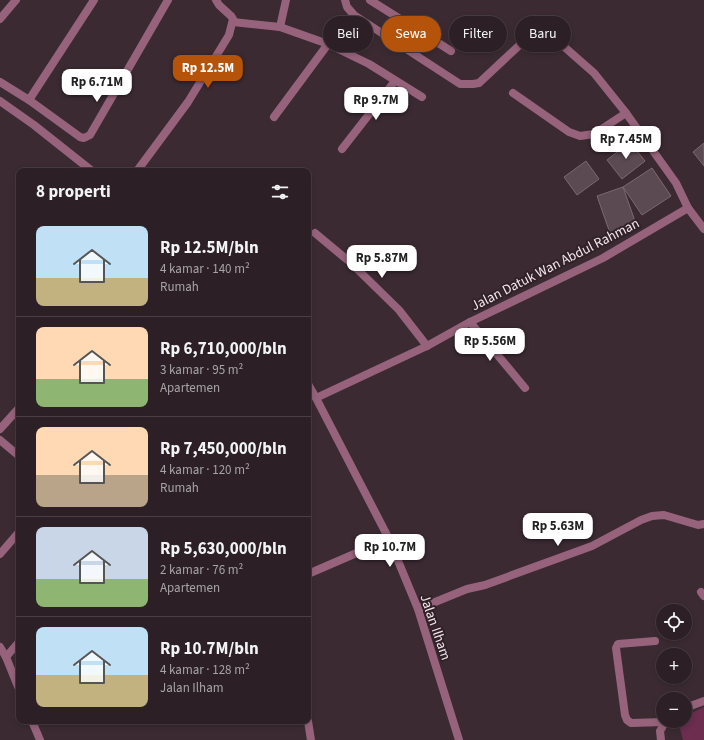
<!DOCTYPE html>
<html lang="id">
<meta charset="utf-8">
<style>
:root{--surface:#2c2026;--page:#382d32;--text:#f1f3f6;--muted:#a6a3a7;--line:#483e43;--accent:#b45309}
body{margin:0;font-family:"Source Sans 3",sans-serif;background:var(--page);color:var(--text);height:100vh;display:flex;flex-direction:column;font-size:15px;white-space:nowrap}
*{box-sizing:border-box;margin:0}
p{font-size:13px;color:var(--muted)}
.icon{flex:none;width:22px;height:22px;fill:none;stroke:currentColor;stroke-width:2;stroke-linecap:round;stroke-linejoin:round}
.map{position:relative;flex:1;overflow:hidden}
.panel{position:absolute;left:16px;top:168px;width:295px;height:556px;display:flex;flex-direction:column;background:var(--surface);border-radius:8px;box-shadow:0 2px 6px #0003,0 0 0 1px var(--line)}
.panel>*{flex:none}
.banner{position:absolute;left:323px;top:16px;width:321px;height:36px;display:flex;gap:8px}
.controls{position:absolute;left:656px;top:604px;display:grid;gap:8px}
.controls a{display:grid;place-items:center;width:36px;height:36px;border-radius:50%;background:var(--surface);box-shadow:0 2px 6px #0003,0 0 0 1px var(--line);font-size:20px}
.price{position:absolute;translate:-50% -34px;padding:0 9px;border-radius:8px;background:#fff;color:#222;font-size:13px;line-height:26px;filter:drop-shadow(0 1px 2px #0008)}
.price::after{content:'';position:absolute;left:50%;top:24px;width:12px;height:9px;margin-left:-6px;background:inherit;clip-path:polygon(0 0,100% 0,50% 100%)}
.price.active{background:var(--accent);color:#fff}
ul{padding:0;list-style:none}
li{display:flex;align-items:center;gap:12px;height:100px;padding:0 20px}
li+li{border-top:1px solid var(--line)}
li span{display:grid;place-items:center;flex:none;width:112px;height:80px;border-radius:8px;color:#555}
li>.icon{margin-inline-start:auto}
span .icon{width:48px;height:48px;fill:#fffc;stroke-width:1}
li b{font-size:17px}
h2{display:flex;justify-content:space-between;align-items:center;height:48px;padding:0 20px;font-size:17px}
.chip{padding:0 14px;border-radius:18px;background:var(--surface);box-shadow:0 2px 6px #0003,0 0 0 1px var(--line);font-size:14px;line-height:36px}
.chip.active{background:var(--accent);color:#fff}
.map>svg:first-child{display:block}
.green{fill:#6c2d4f}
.building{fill:#5c4a52;stroke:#7b6870}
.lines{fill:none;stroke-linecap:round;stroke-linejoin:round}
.minor{stroke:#97637c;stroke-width:8}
.tertiary{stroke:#97637c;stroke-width:8}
.labels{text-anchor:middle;stroke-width:4;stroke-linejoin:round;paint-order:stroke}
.street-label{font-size:14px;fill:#f2e6eb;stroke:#312128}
</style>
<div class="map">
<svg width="704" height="740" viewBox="0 0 704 740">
<rect width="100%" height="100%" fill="#3b2a32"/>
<polygon class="green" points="704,707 704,740 683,740 678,721 685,721 685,716"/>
<g class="building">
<polygon points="630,142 645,161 622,179 607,160"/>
<polygon points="704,143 704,166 693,152"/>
<polygon points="586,161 599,179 577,195 564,177"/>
<polygon points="652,168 671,196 642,215 623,187"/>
<polygon points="623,187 636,224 610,233 597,196"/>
</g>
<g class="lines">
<g class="minor">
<polyline points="345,0 347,7 354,15 460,84 473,84 479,83 525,40 539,32 543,32 553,37 594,73 626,113 676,183 688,208"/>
<polyline points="370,0 451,51"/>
<polyline points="0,19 16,0"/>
<polyline points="233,22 280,27 328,44 369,64 422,97"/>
<polyline points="280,27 286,0"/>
<polyline points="0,82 29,100 80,137 84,138 90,135 168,0"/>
<polyline points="513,93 569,132 580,136 594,134 626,113"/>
<polyline points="29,100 94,0"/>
<polyline points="274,117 328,44"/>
<polyline points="342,149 395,81"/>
<polyline points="137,171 188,102 229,35 233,19 231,16 219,5 216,0"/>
<polyline points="315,233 351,263 399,310 427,346"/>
<polyline points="470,322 525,388"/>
<polyline points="316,398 389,539 418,609 459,740"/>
<polyline points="0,429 19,408"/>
<polyline points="0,440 19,456"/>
<polyline points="0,554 19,532"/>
<polyline points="308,574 389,539"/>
<polyline points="701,592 704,596"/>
<polyline points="418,609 467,589 485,585 592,546 641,520 652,516 664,515 698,525 704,524"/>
<polyline points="655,641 618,644 616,648 625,715 627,720 631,723 665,722"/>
<polyline points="0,647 6,657 19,689"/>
<polyline points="6,657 19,642"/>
<polyline points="685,708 704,701"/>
<polyline points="32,721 40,740"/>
<polyline points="308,721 311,740"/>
<polyline points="661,740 660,731 666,721"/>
</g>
<g class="tertiary">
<polyline points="0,101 34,125 92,171"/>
<polyline points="308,384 316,398 427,346 470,322 603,258 688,208 704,229"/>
</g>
</g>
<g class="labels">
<g class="street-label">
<text transform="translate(555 264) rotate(-27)" y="5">Jalan Datuk Wan Abdul Rahman</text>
<text transform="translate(436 627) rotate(71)" y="5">Jalan Ilham</text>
</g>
</g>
</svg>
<div class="controls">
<a><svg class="icon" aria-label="locate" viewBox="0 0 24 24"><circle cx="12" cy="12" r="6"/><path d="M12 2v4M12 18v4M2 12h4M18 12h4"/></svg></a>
<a>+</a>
<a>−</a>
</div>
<b class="price active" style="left:208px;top:89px">Rp 12.5M</b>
<b class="price" style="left:97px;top:103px">Rp 6.71M</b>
<b class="price" style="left:376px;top:121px">Rp 9.7M</b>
<b class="price" style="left:626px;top:160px">Rp 7.45M</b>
<b class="price" style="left:382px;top:279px">Rp 5.87M</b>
<b class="price" style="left:490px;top:362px">Rp 5.56M</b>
<b class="price" style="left:558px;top:547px">Rp 5.63M</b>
<b class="price" style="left:390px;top:568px">Rp 10.7M</b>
<div class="banner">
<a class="chip">Beli</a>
<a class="chip active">Sewa</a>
<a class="chip">Filter</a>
<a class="chip">Baru</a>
</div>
<section class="panel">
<h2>8 properti<svg class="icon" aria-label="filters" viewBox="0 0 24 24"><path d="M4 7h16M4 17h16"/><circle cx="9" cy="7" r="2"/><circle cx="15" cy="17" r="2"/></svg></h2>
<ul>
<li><span style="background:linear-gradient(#bfe0f5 65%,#c2b280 0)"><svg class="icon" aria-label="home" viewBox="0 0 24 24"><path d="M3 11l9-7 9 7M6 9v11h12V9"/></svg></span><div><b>Rp 12.5M/bln</b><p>4 kamar · 140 m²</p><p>Rumah</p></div></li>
<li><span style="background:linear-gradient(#ffd9b3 65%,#8fb573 0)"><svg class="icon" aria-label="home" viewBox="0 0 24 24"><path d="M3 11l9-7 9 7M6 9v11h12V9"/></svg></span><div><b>Rp 6,710,000/bln</b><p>3 kamar · 95 m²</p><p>Apartemen</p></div></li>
<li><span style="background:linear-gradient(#ffd9b3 60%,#b9a48a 0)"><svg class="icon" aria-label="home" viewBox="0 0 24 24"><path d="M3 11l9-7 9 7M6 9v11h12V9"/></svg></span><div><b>Rp 7,450,000/bln</b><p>4 kamar · 120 m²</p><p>Rumah</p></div></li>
<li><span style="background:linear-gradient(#c9d6e8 65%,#8fb573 0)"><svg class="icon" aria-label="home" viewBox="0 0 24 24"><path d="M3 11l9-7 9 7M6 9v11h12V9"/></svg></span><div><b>Rp 5,630,000/bln</b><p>2 kamar · 76 m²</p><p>Apartemen</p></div></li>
<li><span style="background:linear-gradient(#bfe0f5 60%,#c2b280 0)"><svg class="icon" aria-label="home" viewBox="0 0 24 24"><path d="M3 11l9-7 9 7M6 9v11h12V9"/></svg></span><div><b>Rp 10.7M/bln</b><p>4 kamar · 128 m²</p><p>Jalan Ilham</p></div></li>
</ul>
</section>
</div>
